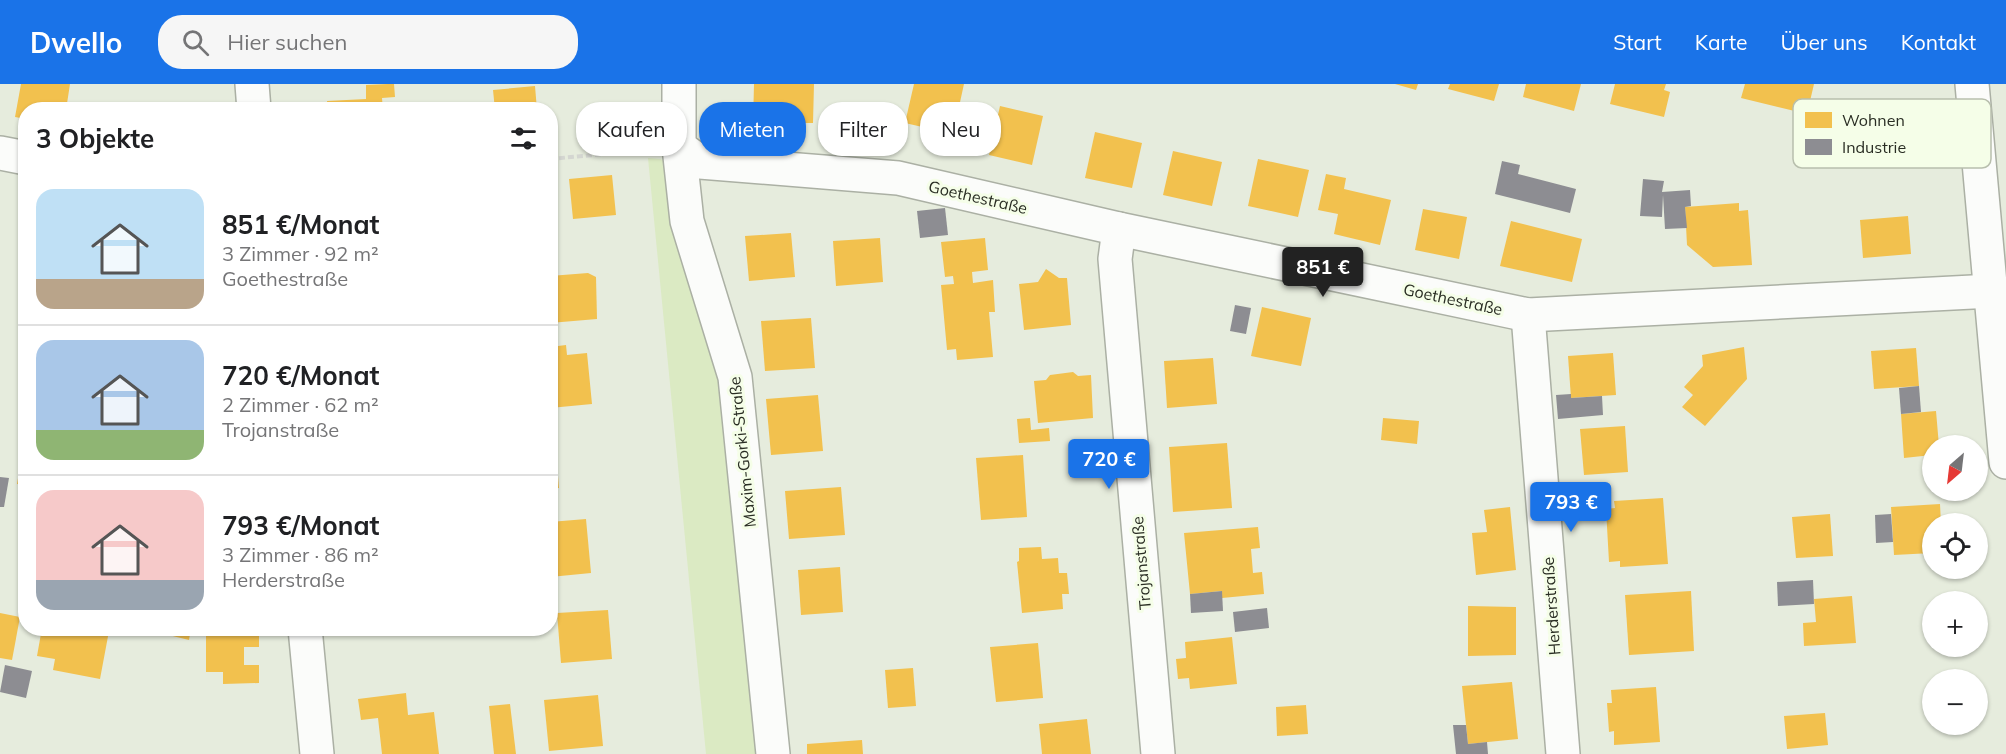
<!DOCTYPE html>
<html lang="de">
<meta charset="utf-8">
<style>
:root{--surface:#fff;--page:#f6f6f6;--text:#202124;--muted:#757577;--line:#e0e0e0;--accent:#1a73e8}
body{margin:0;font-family:Mulish,sans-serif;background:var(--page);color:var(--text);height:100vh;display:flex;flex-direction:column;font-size:22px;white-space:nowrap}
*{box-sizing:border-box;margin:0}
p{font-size:20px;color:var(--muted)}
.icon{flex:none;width:33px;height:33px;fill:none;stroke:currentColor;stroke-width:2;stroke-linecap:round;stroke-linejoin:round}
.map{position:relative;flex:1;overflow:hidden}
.panel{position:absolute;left:18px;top:18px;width:540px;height:534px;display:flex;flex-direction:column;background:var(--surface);border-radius:24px;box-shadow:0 2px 4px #0004}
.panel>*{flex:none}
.top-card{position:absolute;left:576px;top:18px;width:570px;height:54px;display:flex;gap:12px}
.needle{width:39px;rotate:208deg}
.buttons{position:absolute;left:1922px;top:351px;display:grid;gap:12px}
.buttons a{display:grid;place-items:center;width:66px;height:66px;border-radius:50%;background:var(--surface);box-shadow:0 2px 4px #0004;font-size:30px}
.price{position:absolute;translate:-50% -51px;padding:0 14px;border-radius:6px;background:var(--accent);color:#fff;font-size:20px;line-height:39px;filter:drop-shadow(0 2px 3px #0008)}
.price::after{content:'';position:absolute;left:50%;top:36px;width:18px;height:14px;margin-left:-9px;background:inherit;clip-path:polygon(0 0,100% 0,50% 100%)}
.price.current{background:#222;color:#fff}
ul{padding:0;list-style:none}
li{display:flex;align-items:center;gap:18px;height:150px;padding:0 18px}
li+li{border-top:2px solid var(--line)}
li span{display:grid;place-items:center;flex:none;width:168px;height:120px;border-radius:18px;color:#555}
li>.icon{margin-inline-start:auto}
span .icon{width:72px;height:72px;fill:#fffc;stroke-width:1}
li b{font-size:26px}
h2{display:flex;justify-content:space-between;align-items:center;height:72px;padding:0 18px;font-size:26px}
.pill{padding:0 21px;border-radius:24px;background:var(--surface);box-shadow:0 2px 4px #0004;font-size:21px;line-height:54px}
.pill.current{background:var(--accent);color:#fff}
header{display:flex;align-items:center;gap:36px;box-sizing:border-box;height:84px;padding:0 30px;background:var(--accent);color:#fff}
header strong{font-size:28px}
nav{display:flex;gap:33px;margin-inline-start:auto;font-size:21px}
.search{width:420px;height:54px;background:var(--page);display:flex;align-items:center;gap:15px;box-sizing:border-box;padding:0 21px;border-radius:24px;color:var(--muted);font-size:22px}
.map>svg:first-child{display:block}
.green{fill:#dbeac3}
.homes{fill:#f2c14e}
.industry{fill:#8d8d92}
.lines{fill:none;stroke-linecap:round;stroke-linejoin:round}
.minor-casing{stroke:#abb0a4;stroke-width:36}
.path{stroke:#d4d6d1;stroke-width:4;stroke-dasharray:6 3;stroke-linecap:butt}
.minor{stroke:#fbfcfa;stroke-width:33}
.labels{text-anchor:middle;stroke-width:6;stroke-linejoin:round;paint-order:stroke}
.street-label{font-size:16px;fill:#292d23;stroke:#f5fee8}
.key{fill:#f5fee8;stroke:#b8bfad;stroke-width:1.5}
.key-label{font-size:16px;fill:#292d23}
</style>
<header>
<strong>Dwello</strong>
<div class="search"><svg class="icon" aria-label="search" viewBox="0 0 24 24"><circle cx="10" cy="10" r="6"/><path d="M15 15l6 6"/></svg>Hier suchen</div>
<nav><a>Start</a><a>Karte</a><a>Über uns</a><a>Kontakt</a></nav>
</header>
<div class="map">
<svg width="2006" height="670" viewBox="0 0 2006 670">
<rect width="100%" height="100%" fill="#e6ecdd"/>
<polygon class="green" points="648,74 660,75 666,78 723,296 762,670 706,670"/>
<g class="homes">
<polygon points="21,0 70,0 66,26 26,26 26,35 15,33"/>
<polygon points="388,0 394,0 395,13 382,14 383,26 328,26 327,17 366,15 366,1"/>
<polygon points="754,0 814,0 813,39 799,39 799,46 768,44 768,40 753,39"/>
<polygon points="914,0 964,0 953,50 905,39"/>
<polygon points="1395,0 1418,0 1416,6"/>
<polygon points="1450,0 1499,0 1494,17 1448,5"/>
<polygon points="1526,0 1581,0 1574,27 1523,13"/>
<polygon points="1615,0 1666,0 1664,6 1670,8 1664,33 1610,20"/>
<polygon points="1745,0 1814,0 1807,30 1741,14"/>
<polygon points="535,2 537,26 495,26 493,6"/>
<polygon points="1000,22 1043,32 1032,81 989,71"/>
<polygon points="1095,48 1142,59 1132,104 1085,94"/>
<polygon points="1173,67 1222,78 1212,122 1163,111"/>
<polygon points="1258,75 1309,86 1298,133 1248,122"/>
<polygon points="1326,90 1346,94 1344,105 1391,116 1380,161 1334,150 1338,130 1318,126"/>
<polygon points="612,91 616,131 573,135 569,95"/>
<polygon points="1739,119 1739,127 1748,126 1752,181 1713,183 1687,161 1685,123"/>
<polygon points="1423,125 1467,133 1459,175 1415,166"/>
<polygon points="1908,132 1911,170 1863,174 1860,136"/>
<polygon points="1511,137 1582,155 1572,198 1500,182"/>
<polygon points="791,149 795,193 749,197 745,152"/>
<polygon points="880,154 883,198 836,202 833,157"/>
<polygon points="985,154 988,186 972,188 973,199 993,196 995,228 989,228 993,273 957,276 956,265 947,266 941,201 954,200 953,192 945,193 941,158"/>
<polygon points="1046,185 1059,194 1067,194 1071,241 1024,246 1019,200 1038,198"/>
<polygon points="588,189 596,193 597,235 550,239 550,192"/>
<polygon points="1262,223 1311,234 1301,282 1251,272"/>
<polygon points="811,234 815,284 765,287 761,237"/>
<polygon points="566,261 567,271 587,269 592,320 550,324 550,263"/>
<polygon points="1744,263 1747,295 1705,342 1682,323 1693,311 1684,303 1703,282 1702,271"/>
<polygon points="1916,264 1919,302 1874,305 1871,267"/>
<polygon points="1613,269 1616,311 1571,314 1568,272"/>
<polygon points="1213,274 1217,320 1167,324 1164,277"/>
<polygon points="1073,288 1078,292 1091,291 1093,334 1038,339 1034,297 1046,296 1050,291"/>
<polygon points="818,311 823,367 771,371 766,315"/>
<polygon points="1936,327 1939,362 1932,362 1932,371 1904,374 1901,330"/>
<polygon points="1030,334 1031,346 1049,344 1050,357 1019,359 1017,335"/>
<polygon points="1383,334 1419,337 1417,360 1381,356"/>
<polygon points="1625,342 1628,388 1584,391 1580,345"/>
<polygon points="550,346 554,346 559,404 550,405"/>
<polygon points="1227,359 1232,424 1173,428 1169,363"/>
<polygon points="24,360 26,360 26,401 17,400"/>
<polygon points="1023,371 1027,433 981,436 976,374"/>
<polygon points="841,403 845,451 789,455 785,407"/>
<polygon points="1663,414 1668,480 1620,483 1620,477 1609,478 1606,425 1615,424 1614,417"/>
<polygon points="1940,420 1941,440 1932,440 1932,469 1894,471 1891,423"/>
<polygon points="1510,423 1516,486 1476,491 1472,449 1487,448 1484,426"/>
<polygon points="1830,430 1833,472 1796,474 1792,433"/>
<polygon points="586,435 591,489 550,493 550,438"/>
<polygon points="1258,443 1260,464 1251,465 1253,489 1262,488 1264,510 1222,514 1222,507 1190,510 1184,449"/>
<polygon points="1041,463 1042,475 1058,474 1059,489 1067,489 1069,510 1062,510 1063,525 1022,529 1017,478 1019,477 1019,464"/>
<polygon points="840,483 843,528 801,531 798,486"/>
<polygon points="1691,507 1694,567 1629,571 1625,511"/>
<polygon points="1852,512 1856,559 1804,562 1803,539 1816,538 1814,515"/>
<polygon points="1468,522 1516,523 1516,571 1468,572"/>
<polygon points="608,526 612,575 561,579 557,529"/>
<polygon points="0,529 20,533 12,576 0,574"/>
<polygon points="42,544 96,544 109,547 100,595 53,586 55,575 37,572"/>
<polygon points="140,544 191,544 189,556"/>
<polygon points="206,545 259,545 259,563 244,563 244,581 259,581 259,599 223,600 223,588 206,588"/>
<polygon points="1232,553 1237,600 1190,605 1189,594 1178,595 1176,575 1186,574 1185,558"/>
<polygon points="1038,559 1043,614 996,618 990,563"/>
<polygon points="913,584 916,622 888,624 885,586"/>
<polygon points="1512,598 1518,655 1468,660 1462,602"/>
<polygon points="1656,603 1660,658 1614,661 1614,647 1609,648 1607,619 1612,619 1611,606"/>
<polygon points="406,609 408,631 434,628 439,670 382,670 378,634 361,636 358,615"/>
<polygon points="598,611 603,662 549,667 544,616"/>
<polygon points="510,620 516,670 494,670 489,622"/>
<polygon points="1306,621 1308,650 1277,652 1276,623"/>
<polygon points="1825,629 1828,661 1787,665 1784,632"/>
<polygon points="1087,635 1091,670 1042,670 1039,640"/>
<polygon points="862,656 863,670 807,670 807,660"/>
</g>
<g class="industry">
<polygon points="1502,77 1520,81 1518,90 1576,105 1570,129 1495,110"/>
<polygon points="1643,95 1664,97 1662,108 1690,106 1691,122 1685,123 1687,144 1665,145 1663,111 1662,133 1640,132"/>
<polygon points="945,124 948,151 920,154 917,127"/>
<polygon points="1235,221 1251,224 1246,250 1230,247"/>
<polygon points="1919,302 1921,328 1901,330 1899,304"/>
<polygon points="1571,310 1571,314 1602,312 1603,331 1558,335 1556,311"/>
<polygon points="0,393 9,394 4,423 0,423"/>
<polygon points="1891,430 1893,458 1876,459 1875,431"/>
<polygon points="1813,496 1814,520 1778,522 1777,498"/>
<polygon points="1222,507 1223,527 1191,529 1190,510"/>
<polygon points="1267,524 1269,544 1235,548 1233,528"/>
<polygon points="5,581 32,587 26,614 0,608"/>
<polygon points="1453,641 1466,641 1468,660 1487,658 1488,670 1456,670"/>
</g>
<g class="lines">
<g class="minor-casing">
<g id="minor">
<polyline points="252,0 254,26"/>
<polyline points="679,0 679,63 687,137 735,293 773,670"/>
<polyline points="1972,0 2006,378"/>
<polyline points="679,63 700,78 898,94 1119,145 1528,231 1992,207"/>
<polyline points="0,69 26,74"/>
<polyline points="1119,145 1115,175 1158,670"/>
<polyline points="1528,231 1563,670"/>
<polyline points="305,544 317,670"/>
</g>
</g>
<polyline class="path" points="550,75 648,66"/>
<use href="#minor" class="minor"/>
</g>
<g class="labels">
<g class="street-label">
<text transform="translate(978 113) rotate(13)" y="6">Goethestraße</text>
<text transform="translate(1453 215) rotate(12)" y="6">Goethestraße</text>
<text transform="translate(742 368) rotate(-96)" y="6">Maxim-Gorki-Straße</text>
<text transform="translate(1141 479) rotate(-95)" y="6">Trojanstraße</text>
<text transform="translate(1551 522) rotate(-94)" y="6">Herderstraße</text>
</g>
</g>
<rect x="1793" y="15" width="198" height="69" rx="9" class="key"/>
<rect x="1805" y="28" width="27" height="16" fill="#f2c14e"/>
<rect x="1805" y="55" width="27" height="16" fill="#8d8d92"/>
<g class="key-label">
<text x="1842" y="42">Wohnen</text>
<text x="1842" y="69">Industrie</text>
</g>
</svg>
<div class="buttons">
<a><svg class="needle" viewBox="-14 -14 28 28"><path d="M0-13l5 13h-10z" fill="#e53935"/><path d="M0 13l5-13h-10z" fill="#757577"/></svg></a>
<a><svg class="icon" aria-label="locate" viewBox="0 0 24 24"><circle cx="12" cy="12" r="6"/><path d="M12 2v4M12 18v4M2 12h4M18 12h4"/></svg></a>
<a>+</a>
<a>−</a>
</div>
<b class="price current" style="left:1323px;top:214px">851 €</b>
<b class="price" style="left:1109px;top:406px">720 €</b>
<b class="price" style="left:1571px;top:449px">793 €</b>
<div class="top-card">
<a class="pill">Kaufen</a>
<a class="pill current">Mieten</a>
<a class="pill">Filter</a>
<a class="pill">Neu</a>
</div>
<section class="panel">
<h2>3 Objekte<svg class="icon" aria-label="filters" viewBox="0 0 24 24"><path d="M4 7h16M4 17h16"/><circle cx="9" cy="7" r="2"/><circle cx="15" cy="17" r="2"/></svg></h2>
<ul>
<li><span style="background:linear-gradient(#bfe0f5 75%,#b9a48a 0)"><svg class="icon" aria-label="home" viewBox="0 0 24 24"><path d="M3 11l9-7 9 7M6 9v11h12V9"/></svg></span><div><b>851 €/Monat</b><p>3 Zimmer · 92 m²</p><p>Goethestraße</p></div></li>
<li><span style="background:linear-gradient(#a9c7e8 75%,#8fb573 0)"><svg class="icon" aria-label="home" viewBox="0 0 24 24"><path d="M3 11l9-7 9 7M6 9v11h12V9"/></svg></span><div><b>720 €/Monat</b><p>2 Zimmer · 62 m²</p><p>Trojanstraße</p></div></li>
<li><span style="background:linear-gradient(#f6c9c9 75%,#9aa5b1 0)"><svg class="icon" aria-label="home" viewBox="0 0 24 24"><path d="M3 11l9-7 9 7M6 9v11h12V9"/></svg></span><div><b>793 €/Monat</b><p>3 Zimmer · 86 m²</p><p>Herderstraße</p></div></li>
</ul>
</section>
</div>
